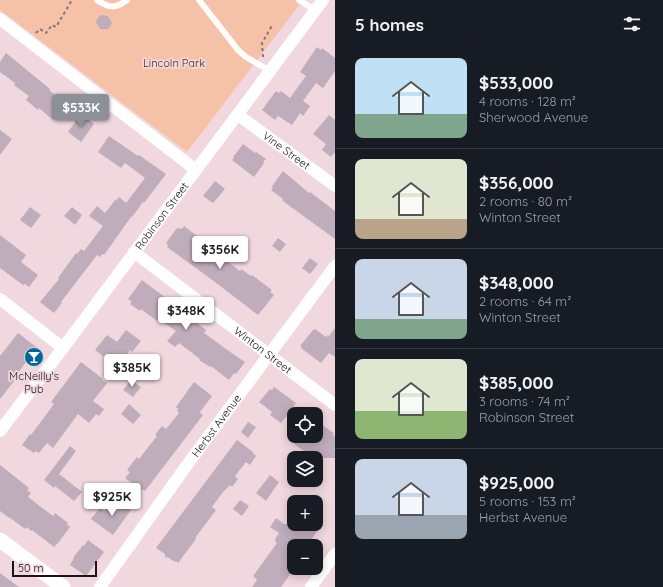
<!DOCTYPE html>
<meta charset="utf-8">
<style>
:root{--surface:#171b24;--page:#242831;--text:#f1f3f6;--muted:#9ea1a6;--line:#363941;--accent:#8c9099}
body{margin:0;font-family:Quicksand,sans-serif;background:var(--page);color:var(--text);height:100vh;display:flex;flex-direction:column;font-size:15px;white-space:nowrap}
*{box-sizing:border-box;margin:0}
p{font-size:13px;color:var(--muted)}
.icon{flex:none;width:22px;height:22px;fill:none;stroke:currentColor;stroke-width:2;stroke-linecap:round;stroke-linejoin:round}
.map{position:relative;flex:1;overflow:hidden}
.drawer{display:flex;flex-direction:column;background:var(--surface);width:328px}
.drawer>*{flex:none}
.controls{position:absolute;left:287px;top:407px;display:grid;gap:8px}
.controls a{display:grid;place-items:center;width:36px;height:36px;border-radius:8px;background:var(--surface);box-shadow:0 2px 10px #0003;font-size:20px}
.scale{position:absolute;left:12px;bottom:10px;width:85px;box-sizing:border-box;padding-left:4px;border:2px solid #1a1214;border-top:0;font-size:11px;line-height:14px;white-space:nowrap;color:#1a1214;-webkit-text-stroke:3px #f1d7de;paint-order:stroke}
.price{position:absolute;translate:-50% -34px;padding:0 9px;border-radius:4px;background:#fff;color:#222;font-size:13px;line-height:26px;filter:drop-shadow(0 1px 2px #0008)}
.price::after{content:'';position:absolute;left:50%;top:24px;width:12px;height:9px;margin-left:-6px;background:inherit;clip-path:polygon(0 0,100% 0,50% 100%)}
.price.selected{background:var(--accent);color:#fff}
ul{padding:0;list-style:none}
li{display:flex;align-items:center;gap:12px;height:100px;padding:0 20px}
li+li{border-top:1px solid var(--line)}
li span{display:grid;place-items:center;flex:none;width:112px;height:80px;border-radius:8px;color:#555}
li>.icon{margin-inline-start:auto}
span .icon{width:48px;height:48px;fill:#fffc;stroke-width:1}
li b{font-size:17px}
h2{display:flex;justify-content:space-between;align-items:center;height:48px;padding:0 20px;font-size:17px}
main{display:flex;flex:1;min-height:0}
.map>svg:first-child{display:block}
.green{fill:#f5c2a8}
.building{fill:#c0adbb}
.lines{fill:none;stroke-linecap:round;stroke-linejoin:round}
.path{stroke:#837277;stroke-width:2;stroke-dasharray:3 3;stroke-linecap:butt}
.service{stroke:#fff;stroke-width:6}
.minor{stroke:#fff;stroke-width:12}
.tertiary{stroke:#fff;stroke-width:15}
.labels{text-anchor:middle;stroke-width:3.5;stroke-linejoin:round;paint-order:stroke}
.park-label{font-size:11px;fill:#54270b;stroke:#f1d7de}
.street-label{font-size:11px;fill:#1a1214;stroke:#f1d7de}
.poi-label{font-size:11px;fill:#1a1214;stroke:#f1d7de}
</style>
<main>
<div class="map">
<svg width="335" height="587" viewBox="0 0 335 587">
<rect width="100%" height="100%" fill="#f1d7de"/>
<polygon class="green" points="0,0 303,0 187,152 0,10"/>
<g class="building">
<polygon points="100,15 108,16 112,23 108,29 100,29 96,22"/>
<polygon points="317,47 321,50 322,48 335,58 335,71 323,88 316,83 303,101 310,106 303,116 300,113 292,125 278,116 275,120 262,110 276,91 279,93 281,91 290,98 306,76 300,72"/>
<polygon points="6,53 50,89 49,90 66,104 53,120 39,108 38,110 26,100 29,96 14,85 15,83 0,72 0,62"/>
<polygon points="81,114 94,124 81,142 68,132"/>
<polygon points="329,115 335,120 335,152 331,157 322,150 326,144 313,134"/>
<polygon points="0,130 12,139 0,155"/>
<polygon points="109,136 138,156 139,155 166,174 144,203 143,202 132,217 131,217 104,255 102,254 100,257 97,255 61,302 62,303 54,313 40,302 59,279 58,278 76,253 77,254 81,249 84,251 103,226 89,216 97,206 105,213 116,199 117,200 119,197 126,203 145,178 125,163 121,168 98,152"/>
<polygon points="243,144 255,153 256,152 266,159 263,162 264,163 254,177 232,160 234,158 233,157"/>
<polygon points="283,171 309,193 310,192 335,211 335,239 287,204 282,200 283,199 271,190 273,187 272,186"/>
<polygon points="215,181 225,189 213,203 203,196"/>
<polygon points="30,207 41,215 31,228 20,220"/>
<polygon points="72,207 82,215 75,225 64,216"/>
<polygon points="184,226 205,242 204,244 240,271 241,269 251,276 252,275 272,290 270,292 274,295 258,315 215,282 167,247 168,245 166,243 177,228 179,229 180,228 182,229"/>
<polygon points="0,235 26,255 21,262 38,275 29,287 25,284 23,285 0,268"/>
<polygon points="278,238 286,244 280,252 272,246"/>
<polygon points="310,258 318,264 310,274 302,268"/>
<polygon points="142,280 187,314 186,315 206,330 204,333 233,354 245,362 236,374 234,373 229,380 211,366 210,367 199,360 200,359 179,343 175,347 167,341 176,331 159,319 157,321 141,309 140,311 130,304 132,302 128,299"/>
<polygon points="335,328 335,357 329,353 321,363 301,348 302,347 300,346 314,329 315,330 315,329 326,337 327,335 328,337"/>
<polygon points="126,330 141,341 132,352 130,350 117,367 95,350 107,335 117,342"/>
<polygon points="18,333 40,350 30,364 26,362 13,380 14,381 0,399 0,356"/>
<polygon points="81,362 103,379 102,380 107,383 93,401 104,409 99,416 96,414 89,423 78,414 53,448 47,443 39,453 36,451 34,453 22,445 30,434 31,435 43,419 54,404 51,402"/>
<polygon points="131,380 141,387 133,397 123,390"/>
<polygon points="194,382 212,396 200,412 200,413 203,415 145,491 142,489 141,490 125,478 130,472 127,470 137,457 139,459 157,436 155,435 162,426 166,429 179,413 177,411 178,409 176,407"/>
<polygon points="274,387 296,403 281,423 270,415 272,412 259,402 270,389 272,390"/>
<polygon points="129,404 141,415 133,424 121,414"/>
<polygon points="316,421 334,433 333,435 335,437 335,458 314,458 294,444 300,436 316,436"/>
<polygon points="248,422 256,427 248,438 241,432"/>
<polygon points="237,440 253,452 253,453 256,456 250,465 246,462 235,476 238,479 232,487 230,485 223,492 212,507 216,510 195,538 196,539 178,563 176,561 175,562 169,558 165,557 165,554 156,548"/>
<polygon points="70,446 76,451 59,474 82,492 74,501 55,486 54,488 44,480"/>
<polygon points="0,465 29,488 27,490 31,493 28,497 53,516 55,513 68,523 67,524 70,527 58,543 54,547 32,530 31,531 27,527 25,529 9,517 9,518 0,511"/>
<polygon points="270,475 279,482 266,501 256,493"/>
<polygon points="118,499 131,510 113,535 91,519 100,508 104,511 110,504 113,506"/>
<polygon points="240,500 249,506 242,516 233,509"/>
<polygon points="276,518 284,524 322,524 311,540 318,546 294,546 294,569 281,587 252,587 257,580 253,576 277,543 275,542 276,541 275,539 279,533 270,527"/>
<polygon points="88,540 104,552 86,576 70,565 74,558 73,558 83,545 84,546"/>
<polygon points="0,573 19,587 0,587"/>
</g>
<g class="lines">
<g class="path">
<polyline points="36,33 40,29 46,33 52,25 56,27 72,0"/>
<polyline points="263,57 262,43 273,24"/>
</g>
<g class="service">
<path d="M97,0C109,8 115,9 127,0"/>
<polyline points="199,0 238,50 246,57 270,71"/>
<polyline points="299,0 315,10"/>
</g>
<g class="minor">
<polyline points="0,19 196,170"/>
<path id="s1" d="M238,115L335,186"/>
<path id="s2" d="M134,252L335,405"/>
<polyline points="0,299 63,348"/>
<path id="s3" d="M0,431L63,348L323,0"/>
<path id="s4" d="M100,587L187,465L335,266"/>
<polyline points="311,587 335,554"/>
</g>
<polyline class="tertiary" points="0,540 63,587"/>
</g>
<defs>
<g id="bar-disc" transform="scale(1)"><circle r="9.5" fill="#006896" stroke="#f1d7de"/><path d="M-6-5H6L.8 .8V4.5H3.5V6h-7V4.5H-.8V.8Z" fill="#fff"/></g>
</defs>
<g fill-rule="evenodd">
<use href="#bar-disc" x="34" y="357"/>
</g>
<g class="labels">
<g class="park-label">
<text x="174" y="67">Lincoln Park</text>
</g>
<g class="street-label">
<text dy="4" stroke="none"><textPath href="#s1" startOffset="60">Vine Street</textPath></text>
<text dy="4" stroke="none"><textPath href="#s3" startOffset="269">Robinson Street</textPath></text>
<text dy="4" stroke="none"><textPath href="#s2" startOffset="162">Winton Street</textPath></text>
<text dy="4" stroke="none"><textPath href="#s4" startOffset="199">Herbst Avenue</textPath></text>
</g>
<g class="poi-label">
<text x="34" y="380">McNeilly's<tspan x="34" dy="13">Pub</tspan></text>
</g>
</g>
</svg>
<div class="controls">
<a><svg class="icon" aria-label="locate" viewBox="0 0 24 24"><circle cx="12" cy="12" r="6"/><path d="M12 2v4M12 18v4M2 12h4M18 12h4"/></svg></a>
<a><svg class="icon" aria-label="layers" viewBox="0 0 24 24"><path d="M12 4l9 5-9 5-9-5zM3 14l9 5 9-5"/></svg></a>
<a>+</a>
<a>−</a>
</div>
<div class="scale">50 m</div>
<b class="price selected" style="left:81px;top:128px">$533K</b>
<b class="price" style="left:220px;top:270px">$356K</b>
<b class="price" style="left:186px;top:331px">$348K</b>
<b class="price" style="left:132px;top:388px">$385K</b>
<b class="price" style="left:112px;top:517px">$925K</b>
</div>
<section class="drawer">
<h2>5 homes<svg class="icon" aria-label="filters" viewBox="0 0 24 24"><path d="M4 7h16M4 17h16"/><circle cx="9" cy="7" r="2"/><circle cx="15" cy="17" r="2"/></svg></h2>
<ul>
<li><span style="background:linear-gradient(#bfe0f5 70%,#7fa58c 0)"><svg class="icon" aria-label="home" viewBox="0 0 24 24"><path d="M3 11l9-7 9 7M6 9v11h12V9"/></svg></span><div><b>$533,000</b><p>4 rooms · 128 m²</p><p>Sherwood Avenue</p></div></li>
<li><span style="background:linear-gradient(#dfe7d0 75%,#b9a48a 0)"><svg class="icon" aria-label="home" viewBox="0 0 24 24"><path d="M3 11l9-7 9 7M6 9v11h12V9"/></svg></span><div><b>$356,000</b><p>2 rooms · 80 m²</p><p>Winton Street</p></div></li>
<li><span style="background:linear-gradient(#c9d6e8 75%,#7fa58c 0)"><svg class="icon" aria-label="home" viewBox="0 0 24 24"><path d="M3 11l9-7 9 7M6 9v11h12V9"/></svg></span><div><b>$348,000</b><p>2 rooms · 64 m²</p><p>Winton Street</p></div></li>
<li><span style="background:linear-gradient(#dfe7d0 65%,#8fb573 0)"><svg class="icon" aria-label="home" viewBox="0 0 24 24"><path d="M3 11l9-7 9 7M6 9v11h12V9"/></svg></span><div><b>$385,000</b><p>3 rooms · 74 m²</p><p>Robinson Street</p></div></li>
<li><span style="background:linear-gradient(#c9d6e8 70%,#9aa5b1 0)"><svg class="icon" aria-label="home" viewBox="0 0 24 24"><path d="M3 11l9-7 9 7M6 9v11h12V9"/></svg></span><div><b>$925,000</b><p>5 rooms · 153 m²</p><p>Herbst Avenue</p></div></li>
</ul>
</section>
</main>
